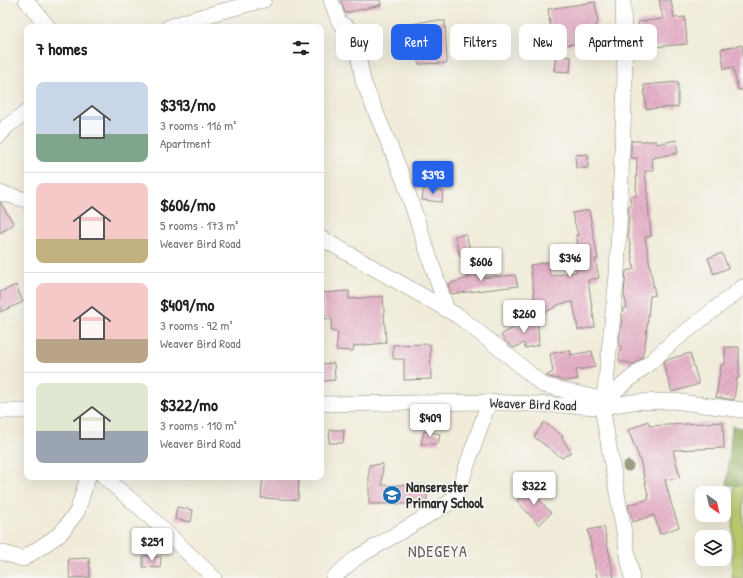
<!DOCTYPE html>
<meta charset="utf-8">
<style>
:root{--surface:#fff;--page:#f2f2f2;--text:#202124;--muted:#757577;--line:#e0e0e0;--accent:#2563eb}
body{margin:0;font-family:"Patrick Hand",sans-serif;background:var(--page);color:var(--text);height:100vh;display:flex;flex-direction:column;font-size:15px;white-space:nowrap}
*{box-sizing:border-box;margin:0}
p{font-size:13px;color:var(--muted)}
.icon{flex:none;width:22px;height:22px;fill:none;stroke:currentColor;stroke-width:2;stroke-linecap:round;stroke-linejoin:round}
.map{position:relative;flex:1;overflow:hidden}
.sheet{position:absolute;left:24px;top:24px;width:300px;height:456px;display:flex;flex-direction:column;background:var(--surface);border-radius:8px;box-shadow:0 4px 16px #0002}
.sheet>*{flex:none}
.guide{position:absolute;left:336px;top:24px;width:347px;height:36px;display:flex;gap:8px}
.needle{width:26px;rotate:146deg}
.buttons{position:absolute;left:695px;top:486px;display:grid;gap:8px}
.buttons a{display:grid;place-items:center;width:36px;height:36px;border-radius:8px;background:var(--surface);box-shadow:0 4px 16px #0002;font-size:20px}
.price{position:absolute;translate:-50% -34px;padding:0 9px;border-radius:4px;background:#fff;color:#222;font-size:13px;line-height:26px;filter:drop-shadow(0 1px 2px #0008)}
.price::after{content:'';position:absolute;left:50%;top:24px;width:12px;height:9px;margin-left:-6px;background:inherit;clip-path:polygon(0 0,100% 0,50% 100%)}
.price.selected{background:var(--accent);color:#fff}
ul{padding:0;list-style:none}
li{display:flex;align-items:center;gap:12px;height:100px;padding:0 12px}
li+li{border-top:1px solid var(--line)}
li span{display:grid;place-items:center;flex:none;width:112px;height:80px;border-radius:8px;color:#555}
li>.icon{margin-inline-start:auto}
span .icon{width:48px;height:48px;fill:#fffc;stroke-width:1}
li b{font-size:17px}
h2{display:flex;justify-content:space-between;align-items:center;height:48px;padding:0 12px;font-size:17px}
.tag{padding:0 14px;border-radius:8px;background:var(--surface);box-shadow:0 4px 16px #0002;font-size:14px;line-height:36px}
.tag.selected{background:var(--accent);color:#fff}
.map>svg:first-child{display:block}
.grass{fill:#bacb6e;stroke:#727b4c}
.forest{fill:url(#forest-crowns);stroke:#5f6d46}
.building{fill:url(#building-hatch)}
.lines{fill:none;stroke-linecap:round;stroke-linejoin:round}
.minor-casing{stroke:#8e8c82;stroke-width:16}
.minor{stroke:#fff;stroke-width:15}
.tree{fill:#9c9c84}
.labels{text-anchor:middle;stroke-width:3.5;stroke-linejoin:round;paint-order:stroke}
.street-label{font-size:14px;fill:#2b2b2b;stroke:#f6f6f2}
.poi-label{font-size:14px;font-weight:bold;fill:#2b2b2b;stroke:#f6f6f2;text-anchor:start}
.quarter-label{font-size:16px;letter-spacing:1px;fill:#6c5a62;stroke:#f6f6f2}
</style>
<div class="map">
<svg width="743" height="578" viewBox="0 0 743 578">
<defs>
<pattern id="forest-crowns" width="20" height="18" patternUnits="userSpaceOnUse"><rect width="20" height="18" fill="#93af61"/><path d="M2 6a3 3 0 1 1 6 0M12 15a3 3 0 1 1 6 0" fill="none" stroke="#788f50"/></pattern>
<pattern id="building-hatch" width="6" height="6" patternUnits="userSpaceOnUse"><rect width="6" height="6" fill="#e6b1c8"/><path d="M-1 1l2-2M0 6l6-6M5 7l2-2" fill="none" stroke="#c598ac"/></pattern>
</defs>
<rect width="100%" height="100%" fill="#f6f6f2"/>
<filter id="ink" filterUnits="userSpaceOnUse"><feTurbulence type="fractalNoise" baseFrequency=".025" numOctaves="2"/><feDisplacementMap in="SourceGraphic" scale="8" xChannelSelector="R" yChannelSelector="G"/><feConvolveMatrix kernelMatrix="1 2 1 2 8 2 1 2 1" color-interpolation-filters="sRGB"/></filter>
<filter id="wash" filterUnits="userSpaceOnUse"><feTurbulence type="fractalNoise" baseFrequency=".012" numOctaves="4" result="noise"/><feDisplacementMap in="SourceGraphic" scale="16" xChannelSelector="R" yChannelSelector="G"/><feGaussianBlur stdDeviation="0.9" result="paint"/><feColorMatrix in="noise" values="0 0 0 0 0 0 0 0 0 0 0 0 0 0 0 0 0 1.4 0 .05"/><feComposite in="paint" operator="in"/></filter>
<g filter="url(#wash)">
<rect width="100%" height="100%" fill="#f1ecd9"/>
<polygon class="grass" points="734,485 743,485 743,578 732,578"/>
<polygon class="forest" points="732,426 743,428 743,485 727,485"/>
<g id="blocks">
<g class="building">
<polygon points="341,0 380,0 381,5 345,13"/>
<polygon points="659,0 671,0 674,18 685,17 687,44 641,48 638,22 663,19"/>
<polygon points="595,2 598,23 596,24 598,40 566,45 562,30 551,31 548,9"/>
<polygon points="427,21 445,21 447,63 419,64 412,24"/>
<polygon points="491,29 495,53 484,55 480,31"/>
<polygon points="742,45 743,52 743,90 738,90 733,67 724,69 721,49"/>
<polygon points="556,55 571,57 570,72 554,71"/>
<polygon points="678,82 678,107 646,109 644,85"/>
<polygon points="676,140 678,153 652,158 653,171 645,171 651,236 645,237 655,295 650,296 646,338 642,358 634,364 619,361 621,346 619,346 623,308 627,308 624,294 626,271 634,269 628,233 629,207 631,206 630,197 636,196 637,158 631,158 631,141 656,141 657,144"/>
<polygon points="588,154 588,168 576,168 575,155"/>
<polygon points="424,188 443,191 442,202 422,200"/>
<polygon points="0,202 14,224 0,233"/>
<polygon points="589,210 598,259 595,259 599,278 588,280 595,327 578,330 573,302 560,304 537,317 530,265 549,262 550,276 577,272 573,251 579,250 576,235 578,235 572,213"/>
<polygon points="466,234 471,254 460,257 455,236"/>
<polygon points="722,253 728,268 714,274 708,258"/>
<polygon points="469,267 481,267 480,278 515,275 518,286 451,294 448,284 468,278"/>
<polygon points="16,285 23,302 0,312 0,292"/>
<polygon points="349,291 349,299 383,296 386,343 354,346 353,351 336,350 338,332 331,331 332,319 325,319 323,293"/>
<polygon points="537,315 539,345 525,348 524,343 514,348 505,341 501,335"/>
<polygon points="430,344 431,379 404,380 404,359 393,359 393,345"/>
<polygon points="725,347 739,347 739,378 737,378 734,400 716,397 721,365 725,364"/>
<polygon points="570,350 571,355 592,351 595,367 576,370 578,379 566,381 546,376 553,372 550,354"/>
<polygon points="690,353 699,384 672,392 663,363 666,360"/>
<polygon points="334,363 335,380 322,381 321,364"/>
<polygon points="648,421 649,426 723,422 724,448 673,450 680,477 665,480 671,503 679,527 660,534 654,515 633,522 628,505 649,499 640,460 628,430"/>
<polygon points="544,422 563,436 562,438 571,452 562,458 534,437"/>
<polygon points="330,430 344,430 343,443 329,443"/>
<polygon points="424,431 440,434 438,444 421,444"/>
<polygon points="383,464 382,485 427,485 427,504 369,504 369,465"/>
<polygon points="263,477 299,477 298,500 261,498"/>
<polygon points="528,486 551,513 539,525 517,501"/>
<polygon points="177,507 193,510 191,522 175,519"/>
<polygon points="604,527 614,578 597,578 588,530"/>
<polygon points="143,556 161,557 160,568 143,567"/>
<polygon points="89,558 90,577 70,578 68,559"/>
</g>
</g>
</g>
<g filter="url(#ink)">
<use href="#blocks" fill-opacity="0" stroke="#8e8c82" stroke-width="1"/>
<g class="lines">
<g class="minor-casing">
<g id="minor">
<polyline points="26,0 48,27"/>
<polyline points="331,0 339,22 354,32 363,81 403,178 447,310"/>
<polyline points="623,0 625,79 617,275 604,400 602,407 632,578"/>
<polyline points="169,27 193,19 264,0"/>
<polyline points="0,135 7,126 27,112"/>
<polyline points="0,193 27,200"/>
<polyline points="321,238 458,316 509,356 543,385 604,400 652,361 670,344 743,287"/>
<polyline points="321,404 489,402 602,407 632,402 673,401 743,410"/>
<polyline points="0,411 27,411"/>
<polyline points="104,477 145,512 214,578"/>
<polyline points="0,552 23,559 60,534 77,512 88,477"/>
<polyline points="333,578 356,558 449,503 457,494 489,402"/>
</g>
</g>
<use href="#minor" class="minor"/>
</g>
<circle class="tree" cx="628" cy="466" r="5.5"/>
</g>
<defs>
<g id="school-disc" transform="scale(1)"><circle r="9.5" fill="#1f6fb2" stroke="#f6f6f2"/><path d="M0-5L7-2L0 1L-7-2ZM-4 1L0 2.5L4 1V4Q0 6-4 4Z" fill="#fff"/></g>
</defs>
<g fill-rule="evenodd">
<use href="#school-disc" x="392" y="495"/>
</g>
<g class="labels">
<g class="street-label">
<text transform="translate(533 404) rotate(2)" y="5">Weaver Bird Road</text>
</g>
<g class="poi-label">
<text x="406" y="492">Nanserester<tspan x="406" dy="16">Primary School</tspan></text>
</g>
<g class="quarter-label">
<text x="438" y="557">NDEGEYA</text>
</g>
</g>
</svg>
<div class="buttons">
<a><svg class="needle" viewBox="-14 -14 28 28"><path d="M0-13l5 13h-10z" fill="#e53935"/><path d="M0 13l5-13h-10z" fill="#757577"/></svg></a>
<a><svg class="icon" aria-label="layers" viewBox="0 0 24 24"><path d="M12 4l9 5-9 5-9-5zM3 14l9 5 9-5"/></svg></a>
</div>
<b class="price selected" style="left:433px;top:195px">$393</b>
<b class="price" style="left:570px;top:278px">$346</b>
<b class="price" style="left:481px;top:282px">$606</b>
<b class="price" style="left:524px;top:334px">$260</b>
<b class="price" style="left:430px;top:438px">$409</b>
<b class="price" style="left:534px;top:506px">$322</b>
<b class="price" style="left:152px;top:562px">$251</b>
<div class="guide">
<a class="tag">Buy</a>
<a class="tag selected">Rent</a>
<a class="tag">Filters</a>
<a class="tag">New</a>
<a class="tag">Apartment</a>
</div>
<section class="sheet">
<h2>7 homes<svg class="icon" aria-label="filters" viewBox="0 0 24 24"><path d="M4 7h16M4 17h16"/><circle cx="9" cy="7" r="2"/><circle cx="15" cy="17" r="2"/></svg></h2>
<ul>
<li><span style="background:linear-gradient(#c9d6e8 65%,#7fa58c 0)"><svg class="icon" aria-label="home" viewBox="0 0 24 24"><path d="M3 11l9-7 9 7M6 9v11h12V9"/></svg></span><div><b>$393/mo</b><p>3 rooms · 116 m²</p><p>Apartment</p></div></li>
<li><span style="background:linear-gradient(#f6c9c9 70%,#c2b280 0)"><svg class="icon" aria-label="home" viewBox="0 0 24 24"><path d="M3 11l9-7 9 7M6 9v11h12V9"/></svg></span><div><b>$606/mo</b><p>5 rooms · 173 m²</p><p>Weaver Bird Road</p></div></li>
<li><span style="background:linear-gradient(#f6c9c9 70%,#b9a48a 0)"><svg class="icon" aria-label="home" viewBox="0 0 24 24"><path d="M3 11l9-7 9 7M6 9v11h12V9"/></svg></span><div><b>$409/mo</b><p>3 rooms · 92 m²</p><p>Weaver Bird Road</p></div></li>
<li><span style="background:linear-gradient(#dfe7d0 60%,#9aa5b1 0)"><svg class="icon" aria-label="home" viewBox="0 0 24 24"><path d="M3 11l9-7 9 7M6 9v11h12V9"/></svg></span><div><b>$322/mo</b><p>3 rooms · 110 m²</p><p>Weaver Bird Road</p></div></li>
</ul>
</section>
</div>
